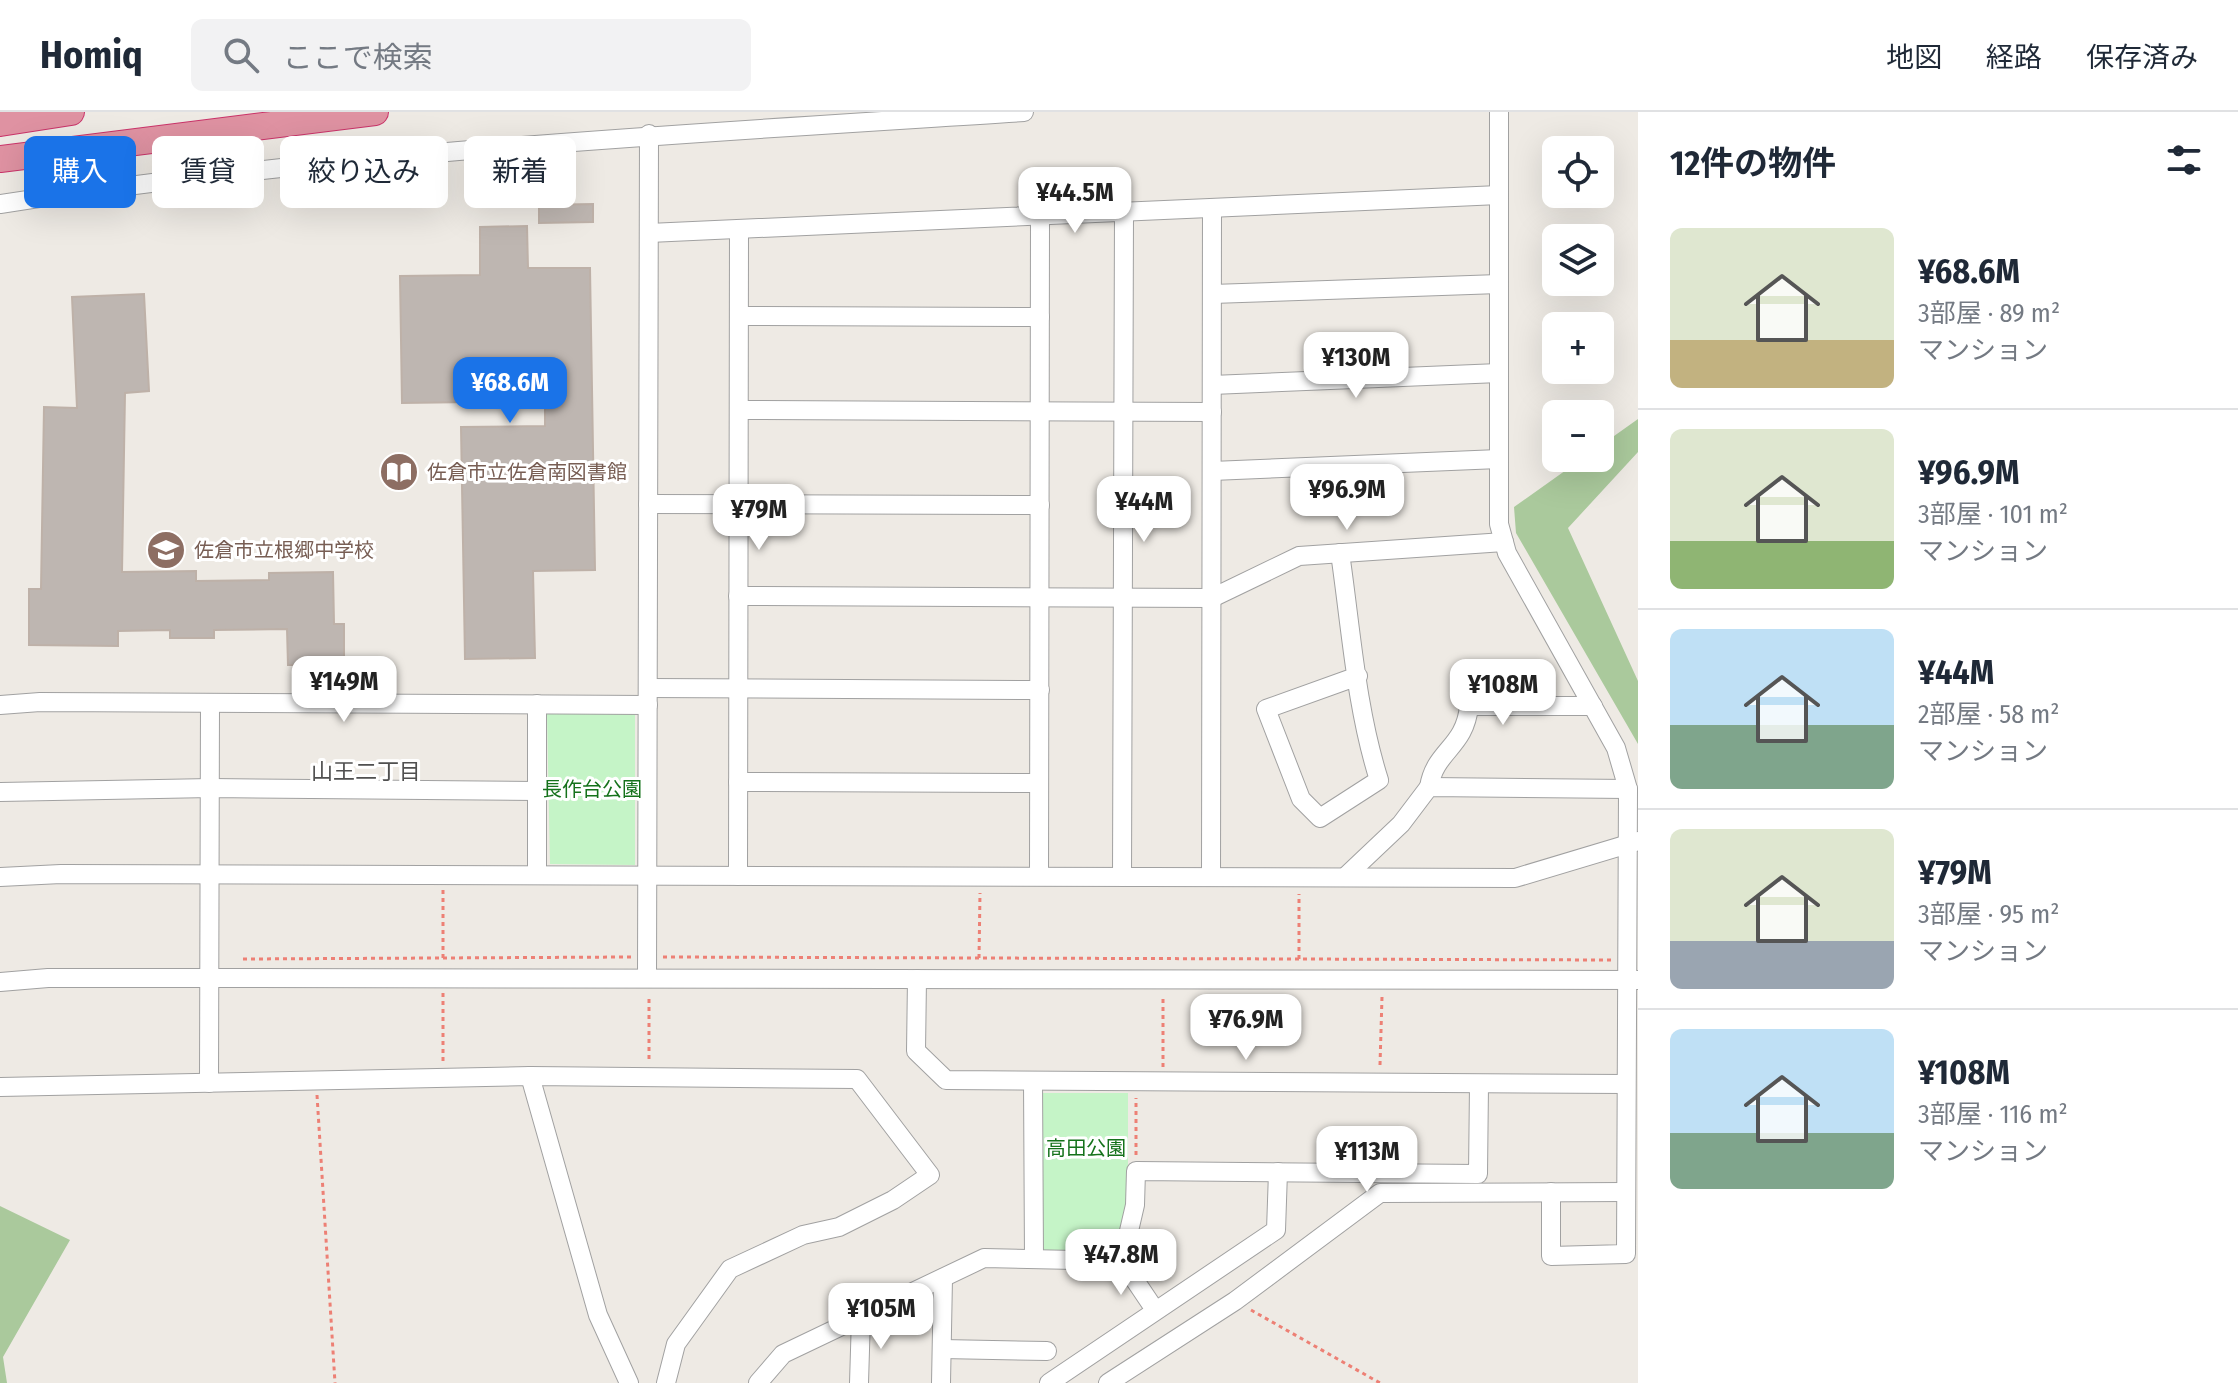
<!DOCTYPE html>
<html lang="ja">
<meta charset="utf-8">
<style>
:root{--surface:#fff;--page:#f2f2f3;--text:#1f2937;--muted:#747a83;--line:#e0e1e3;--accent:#1a73e8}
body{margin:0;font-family:"Fira Sans Condensed","Noto Sans JP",sans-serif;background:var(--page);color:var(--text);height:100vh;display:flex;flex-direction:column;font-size:30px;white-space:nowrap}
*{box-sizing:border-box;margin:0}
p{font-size:26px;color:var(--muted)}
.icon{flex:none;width:44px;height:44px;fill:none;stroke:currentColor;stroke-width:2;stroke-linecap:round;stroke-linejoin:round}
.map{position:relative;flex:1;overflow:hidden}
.sheet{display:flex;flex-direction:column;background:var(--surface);width:600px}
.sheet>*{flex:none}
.top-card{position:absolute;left:24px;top:24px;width:760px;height:72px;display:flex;gap:16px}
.fabs{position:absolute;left:1542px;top:24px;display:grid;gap:16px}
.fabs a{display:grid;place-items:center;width:72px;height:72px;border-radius:12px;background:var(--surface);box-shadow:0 8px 32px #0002;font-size:40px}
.price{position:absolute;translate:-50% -68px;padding:0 18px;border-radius:16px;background:#fff;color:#222;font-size:26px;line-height:52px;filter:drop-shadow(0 2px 4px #0008)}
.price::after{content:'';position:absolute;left:50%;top:48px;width:24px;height:18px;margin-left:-12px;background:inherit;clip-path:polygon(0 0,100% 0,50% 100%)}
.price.on{background:var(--accent);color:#fff}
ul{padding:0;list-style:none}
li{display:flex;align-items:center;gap:24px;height:200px;padding:0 32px}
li+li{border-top:2px solid var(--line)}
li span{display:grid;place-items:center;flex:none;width:224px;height:160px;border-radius:12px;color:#555}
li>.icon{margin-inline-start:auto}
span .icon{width:96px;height:96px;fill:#fffc;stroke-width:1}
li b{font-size:34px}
h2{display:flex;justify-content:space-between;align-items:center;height:96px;padding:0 32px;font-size:34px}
.chip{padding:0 28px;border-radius:12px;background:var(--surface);box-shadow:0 8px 32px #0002;font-size:28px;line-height:72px}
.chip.on{background:var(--accent);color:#fff}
header{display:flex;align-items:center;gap:48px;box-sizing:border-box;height:112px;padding:0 40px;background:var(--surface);border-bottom:2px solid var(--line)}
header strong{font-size:38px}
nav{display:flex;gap:44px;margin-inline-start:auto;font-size:28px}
.search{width:560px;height:72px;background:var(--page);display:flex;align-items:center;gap:20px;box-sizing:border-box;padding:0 28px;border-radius:12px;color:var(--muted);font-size:30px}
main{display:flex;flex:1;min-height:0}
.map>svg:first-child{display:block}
.forest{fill:#aac99c}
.park{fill:#c5f4c7}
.building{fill:#beb6b1;stroke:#beb1a8;stroke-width:2}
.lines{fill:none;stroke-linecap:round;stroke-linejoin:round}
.minor-casing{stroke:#a1a1a1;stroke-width:20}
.highway-casing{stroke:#ca3369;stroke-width:28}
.path{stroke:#ed8075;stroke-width:3;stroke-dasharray:4 4;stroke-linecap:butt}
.minor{stroke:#fff;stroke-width:18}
.highway{stroke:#df92a2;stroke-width:26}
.labels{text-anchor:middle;stroke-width:6;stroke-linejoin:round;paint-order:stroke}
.education-label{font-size:20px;fill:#785e54;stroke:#fff;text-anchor:start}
.park-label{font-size:20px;fill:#15721b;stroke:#fff}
.neighbourhood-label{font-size:22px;fill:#505050;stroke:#fff}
</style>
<header>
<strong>Homiq</strong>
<div class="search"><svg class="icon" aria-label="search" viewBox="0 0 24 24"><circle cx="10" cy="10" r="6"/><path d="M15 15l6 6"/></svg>ここで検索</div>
<nav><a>地図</a><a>経路</a><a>保存済み</a></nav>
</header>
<main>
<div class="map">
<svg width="1638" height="1271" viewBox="0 0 1638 1271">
<rect width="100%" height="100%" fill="#eeeae4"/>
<g class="forest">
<polygon points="1638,307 1638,340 1568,416 1638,569 1638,632 1516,421 1514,395 1583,346 1600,346 1600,334"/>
<polygon points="0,1094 70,1128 3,1245 7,1271 0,1271"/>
</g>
<g class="park">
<polygon points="547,601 635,601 635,753 550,752"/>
<polygon points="1043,981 1128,981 1128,1091 1118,1135 1111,1140 1043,1138"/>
</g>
<g class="building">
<polygon points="593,92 593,110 539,111 539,93"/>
<polygon points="527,114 528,156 590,156 595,458 533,459 535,546 465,547 461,315 545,314 545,289 402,291 400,164 480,163 480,115"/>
<polygon points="144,182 149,279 125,281 122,460 196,459 196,469 269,468 269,461 333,460 334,512 344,512 344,553 288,553 287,517 214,518 214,526 170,526 170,518 118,519 118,534 29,533 29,477 41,477 44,295 77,296 72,185"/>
</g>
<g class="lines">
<g class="minor-casing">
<g id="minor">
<polyline points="1499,0 1499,412 1507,441 1616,636 1628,677 1626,1142 1551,1144 1551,1080"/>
<path d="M0,92C340,40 681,22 1024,0"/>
<polyline points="649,121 1499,83"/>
<polyline points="1212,182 1499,172"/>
<polyline points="739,204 1040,205"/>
<polyline points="1212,273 1499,261"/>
<polyline points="739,298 1212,300"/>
<polyline points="1212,359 1499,347"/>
<polyline points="648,392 1040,393"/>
<path d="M1340,441C1351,516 1356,596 1379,668L1320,706L1301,687L1266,597L1358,564"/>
<polyline points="738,484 1212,486 1299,444 1504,430"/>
<polyline points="648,576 1040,578"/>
<polyline points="0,593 40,590 648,593"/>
<polyline points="738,670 1039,671"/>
<path d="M1429,675C1435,638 1465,636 1469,594H1593"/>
<polyline points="0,680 211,676 537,679"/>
<polyline points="537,763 537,592"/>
<polyline points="738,764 739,117"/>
<polyline points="1039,764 1040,103"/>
<polyline points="0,765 61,762 1515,766 1638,729"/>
<polyline points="1122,765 1124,100"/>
<polyline points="1211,765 1212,96"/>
<polyline points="1345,765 1401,712 1429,675 1628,677"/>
<polyline points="647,866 649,22"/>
<polyline points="917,867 916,939 946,968 1626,972"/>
<polyline points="0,870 48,866 209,866 1638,868"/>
<polyline points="530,964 598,1203 629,1271"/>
<polyline points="1033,969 1034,1147"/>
<polyline points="209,971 210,591"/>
<polyline points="0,975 530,964 857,967 930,1063 893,1088 839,1115 803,1123 730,1157 676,1232 666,1271"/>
<polyline points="1122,1149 1155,1198"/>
<polyline points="942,1237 1047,1239"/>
<polyline points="758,1271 783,1242 984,1146 1122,1149 1135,1093 1136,1059 1478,1062 1479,973"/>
<polyline points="859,1271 861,1205"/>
<polyline points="941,1271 943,1166"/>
<polyline points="1049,1271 1276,1118 1278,1060"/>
<polyline points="1108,1271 1235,1189 1380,1081 1626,1080"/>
</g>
</g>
<g class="highway-casing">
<g id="highway">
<polyline points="0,11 71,0"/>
<polyline points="0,47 375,0"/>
</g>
</g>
<g class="path">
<polyline points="443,778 443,846"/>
<polyline points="663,845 1611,848"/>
<polyline points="979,846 980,781"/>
<polyline points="243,847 631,845"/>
<polyline points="1299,847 1299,782"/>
<polyline points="443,881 443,950"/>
<polyline points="649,947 649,883"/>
<polyline points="1380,953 1382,885"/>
<polyline points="1163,955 1163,883"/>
<polyline points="317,983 335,1271"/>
<polyline points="1136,1043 1136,986"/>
<polyline points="1251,1198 1380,1271"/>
</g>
<use href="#minor" class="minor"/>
<use href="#highway" class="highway"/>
</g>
<defs>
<g id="library-disc" transform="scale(2)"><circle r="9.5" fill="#8d6e63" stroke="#fff"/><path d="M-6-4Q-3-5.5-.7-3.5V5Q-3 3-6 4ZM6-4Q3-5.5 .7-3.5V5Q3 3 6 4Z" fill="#fff"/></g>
<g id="school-disc" transform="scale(2)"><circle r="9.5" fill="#8d6e63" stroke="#fff"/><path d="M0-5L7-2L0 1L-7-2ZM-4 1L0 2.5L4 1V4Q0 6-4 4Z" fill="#fff"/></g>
</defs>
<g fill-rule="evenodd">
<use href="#library-disc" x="399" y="360"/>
<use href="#school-disc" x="166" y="438"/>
</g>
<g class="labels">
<g class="education-label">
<text x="427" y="367">佐倉市立佐倉南図書館</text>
<text x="194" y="445">佐倉市立根郷中学校</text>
</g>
<g class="park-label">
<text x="592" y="684">長作台公園</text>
<text x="1086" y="1043">高田公園</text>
</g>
<g class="neighbourhood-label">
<text x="366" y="667">山王二丁目</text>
</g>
</g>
</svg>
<div class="fabs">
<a><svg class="icon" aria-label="locate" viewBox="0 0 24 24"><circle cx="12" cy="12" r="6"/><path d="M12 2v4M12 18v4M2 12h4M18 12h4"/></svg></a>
<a><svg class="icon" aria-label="layers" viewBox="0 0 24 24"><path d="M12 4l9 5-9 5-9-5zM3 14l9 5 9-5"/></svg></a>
<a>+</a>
<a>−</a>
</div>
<b class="price" style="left:1075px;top:123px">¥44.5M</b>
<b class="price" style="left:1356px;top:288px">¥130M</b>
<b class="price on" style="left:510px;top:313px">¥68.6M</b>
<b class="price" style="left:1347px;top:420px">¥96.9M</b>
<b class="price" style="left:1144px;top:432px">¥44M</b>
<b class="price" style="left:759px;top:440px">¥79M</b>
<b class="price" style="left:344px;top:612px">¥149M</b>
<b class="price" style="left:1503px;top:615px">¥108M</b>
<b class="price" style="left:1246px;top:950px">¥76.9M</b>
<b class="price" style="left:1367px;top:1082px">¥113M</b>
<b class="price" style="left:1121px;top:1185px">¥47.8M</b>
<b class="price" style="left:881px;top:1239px">¥105M</b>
<div class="top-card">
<a class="chip on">購入</a>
<a class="chip">賃貸</a>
<a class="chip">絞り込み</a>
<a class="chip">新着</a>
</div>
</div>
<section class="sheet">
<h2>12件の物件<svg class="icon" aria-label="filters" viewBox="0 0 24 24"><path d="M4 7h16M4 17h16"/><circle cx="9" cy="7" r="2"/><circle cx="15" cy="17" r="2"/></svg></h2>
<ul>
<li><span style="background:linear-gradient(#dfe7d0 70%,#c2b280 0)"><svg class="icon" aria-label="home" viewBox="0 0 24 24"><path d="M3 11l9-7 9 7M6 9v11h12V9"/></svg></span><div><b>¥68.6M</b><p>3部屋 · 89 m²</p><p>マンション</p></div></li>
<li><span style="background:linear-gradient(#dfe7d0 70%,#8fb573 0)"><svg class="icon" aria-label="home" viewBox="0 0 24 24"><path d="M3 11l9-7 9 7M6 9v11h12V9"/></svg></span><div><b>¥96.9M</b><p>3部屋 · 101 m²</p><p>マンション</p></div></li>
<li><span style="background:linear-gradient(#bfe0f5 60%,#7fa58c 0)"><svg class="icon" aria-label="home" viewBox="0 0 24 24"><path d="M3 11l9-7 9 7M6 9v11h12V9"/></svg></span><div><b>¥44M</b><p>2部屋 · 58 m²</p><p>マンション</p></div></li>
<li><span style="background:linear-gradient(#dfe7d0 70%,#9aa5b1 0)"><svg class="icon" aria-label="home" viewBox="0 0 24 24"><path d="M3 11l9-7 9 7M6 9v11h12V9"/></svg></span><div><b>¥79M</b><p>3部屋 · 95 m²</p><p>マンション</p></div></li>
<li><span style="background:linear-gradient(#bfe0f5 65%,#7fa58c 0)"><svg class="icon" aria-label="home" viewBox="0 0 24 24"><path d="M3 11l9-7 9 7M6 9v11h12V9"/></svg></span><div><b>¥108M</b><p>3部屋 · 116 m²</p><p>マンション</p></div></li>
</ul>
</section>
</main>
